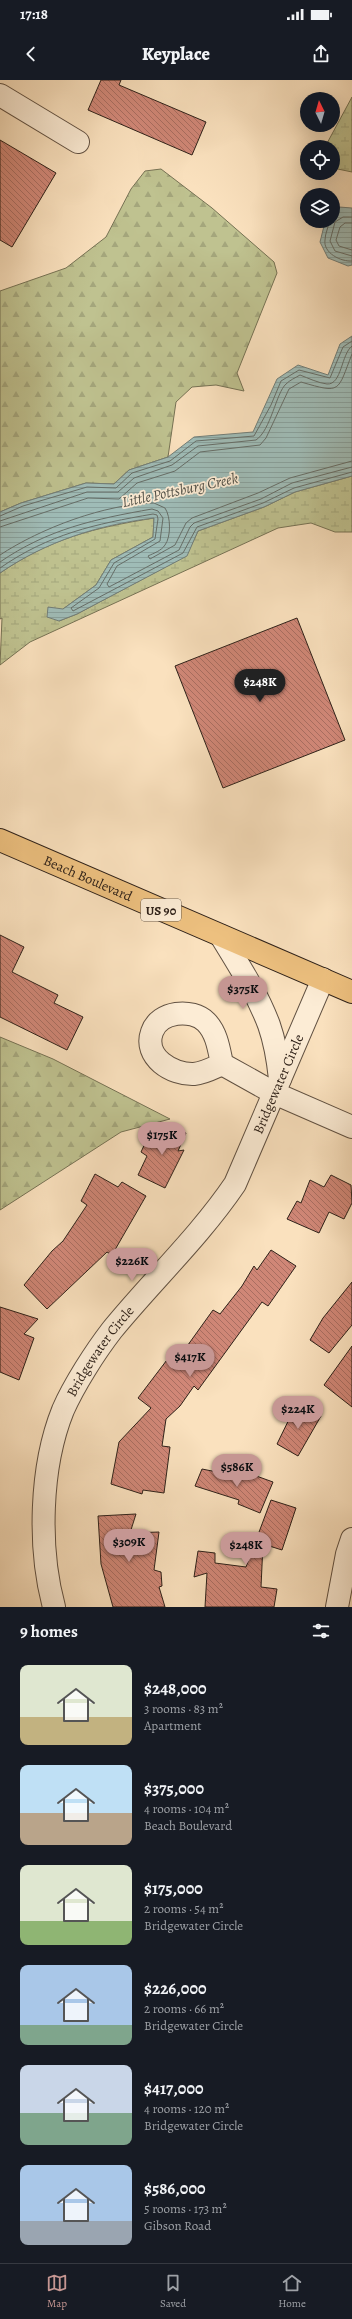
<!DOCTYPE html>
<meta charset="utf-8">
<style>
:root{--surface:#171b24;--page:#242831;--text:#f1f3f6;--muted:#9ea1a6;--line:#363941;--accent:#c59692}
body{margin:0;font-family:Alegreya,serif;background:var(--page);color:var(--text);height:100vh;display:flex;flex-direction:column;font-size:15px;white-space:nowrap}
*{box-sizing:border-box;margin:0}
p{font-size:13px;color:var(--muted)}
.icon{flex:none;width:22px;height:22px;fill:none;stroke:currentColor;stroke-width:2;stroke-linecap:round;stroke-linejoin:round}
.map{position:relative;height:1527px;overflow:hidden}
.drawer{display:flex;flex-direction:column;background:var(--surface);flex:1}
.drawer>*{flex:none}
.needle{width:26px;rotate:355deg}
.buttons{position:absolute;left:300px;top:12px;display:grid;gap:8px}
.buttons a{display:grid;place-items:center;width:40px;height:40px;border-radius:50%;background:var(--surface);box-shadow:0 4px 16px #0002;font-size:20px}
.price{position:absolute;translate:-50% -34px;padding:0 9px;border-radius:14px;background:var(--accent);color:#111;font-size:13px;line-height:26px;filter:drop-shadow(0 1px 2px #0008)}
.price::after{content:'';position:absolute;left:50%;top:24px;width:12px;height:9px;margin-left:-6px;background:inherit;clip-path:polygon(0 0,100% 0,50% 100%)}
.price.selected{background:#222;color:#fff}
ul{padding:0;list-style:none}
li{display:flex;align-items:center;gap:12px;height:100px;padding:0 20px}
li span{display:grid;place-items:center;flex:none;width:112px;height:80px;border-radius:8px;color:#555}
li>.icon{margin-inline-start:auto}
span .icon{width:48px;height:48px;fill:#fffc;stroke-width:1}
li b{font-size:17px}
h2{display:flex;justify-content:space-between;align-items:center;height:48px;padding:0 20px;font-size:17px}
.status{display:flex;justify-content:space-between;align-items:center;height:28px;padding:0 20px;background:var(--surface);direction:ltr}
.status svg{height:11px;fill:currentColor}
header{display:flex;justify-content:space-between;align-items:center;height:52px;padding:0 20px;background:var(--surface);font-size:18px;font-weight:800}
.menu{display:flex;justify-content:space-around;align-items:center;height:56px;border-top:1px solid var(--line);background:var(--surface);font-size:11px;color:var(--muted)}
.menu a{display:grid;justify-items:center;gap:2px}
.menu .selected{color:var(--accent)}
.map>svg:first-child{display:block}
.forest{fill:url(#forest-firs);stroke:#767254}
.wetland{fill:url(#wetland-marsh);stroke:#767254}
.water{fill:url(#water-rules);stroke:#727e78}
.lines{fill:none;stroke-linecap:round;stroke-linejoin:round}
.shore{stroke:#666e68;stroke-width:1}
.building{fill:url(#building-back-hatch);stroke:#2e2119}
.minor-casing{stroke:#615142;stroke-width:24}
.highway-casing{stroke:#2e2119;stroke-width:24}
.minor{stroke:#fcecd5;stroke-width:22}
.highway{stroke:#edc07f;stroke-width:22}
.labels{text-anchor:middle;stroke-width:3.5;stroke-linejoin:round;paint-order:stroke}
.shield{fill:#fcecd5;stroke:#6c5e51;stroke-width:1}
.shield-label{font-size:13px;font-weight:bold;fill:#2e2119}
.street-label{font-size:14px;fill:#2e2119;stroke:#fcecd5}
.water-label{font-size:15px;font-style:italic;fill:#505048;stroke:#fcecd5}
</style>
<div class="status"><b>17:18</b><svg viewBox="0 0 49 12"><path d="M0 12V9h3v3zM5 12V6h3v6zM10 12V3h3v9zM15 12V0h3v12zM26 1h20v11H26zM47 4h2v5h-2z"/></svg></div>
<header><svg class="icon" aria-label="back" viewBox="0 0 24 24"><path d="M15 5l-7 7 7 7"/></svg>Keyplace<svg class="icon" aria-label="share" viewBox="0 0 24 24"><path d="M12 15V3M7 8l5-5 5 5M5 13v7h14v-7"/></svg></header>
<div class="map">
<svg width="352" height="1527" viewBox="0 0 352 1527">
<defs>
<pattern id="forest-firs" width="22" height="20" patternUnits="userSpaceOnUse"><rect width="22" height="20" fill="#bfc290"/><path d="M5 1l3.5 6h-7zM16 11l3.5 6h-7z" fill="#a4a67c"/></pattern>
<pattern id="wetland-marsh" width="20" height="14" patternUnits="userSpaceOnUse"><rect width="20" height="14" fill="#bfc290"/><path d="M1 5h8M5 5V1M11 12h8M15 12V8" fill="none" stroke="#a4a67c"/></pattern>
<pattern id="water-rules" width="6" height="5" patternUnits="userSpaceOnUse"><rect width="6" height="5" fill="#9fbcb7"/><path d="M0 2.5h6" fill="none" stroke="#89a19d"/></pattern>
<pattern id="building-back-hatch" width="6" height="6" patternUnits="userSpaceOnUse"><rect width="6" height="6" fill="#d08777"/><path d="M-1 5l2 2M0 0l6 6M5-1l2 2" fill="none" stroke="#a96e61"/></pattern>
</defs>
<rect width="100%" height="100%" fill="#fae1be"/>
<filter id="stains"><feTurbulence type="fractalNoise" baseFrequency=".005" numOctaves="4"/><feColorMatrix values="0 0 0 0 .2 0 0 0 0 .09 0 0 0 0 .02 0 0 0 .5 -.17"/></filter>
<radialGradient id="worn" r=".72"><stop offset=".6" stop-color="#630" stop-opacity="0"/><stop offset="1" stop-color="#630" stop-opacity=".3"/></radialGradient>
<g class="forest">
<polygon points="161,89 212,128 274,182 277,193 237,293 244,311 216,305 192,307 176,322 168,377 129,390 114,404 86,403 21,423 0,432 0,211 66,188 106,157 131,109 145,91"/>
<polygon points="0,957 53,979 170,1039 121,1052 0,1130"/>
</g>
<g class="wetland">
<polygon points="352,17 352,92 333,88 333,67 325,67"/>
<path d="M352,396V452H335L311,443L278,448L30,562L0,585L2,538L0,539V493C51,458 94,448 154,438L153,457L111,480L96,505L63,529L59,541L77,534L186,476L198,451L264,427L295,412Z"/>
</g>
<g class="water">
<polygon points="339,127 352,128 352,185 348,186 328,178 320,162 325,142 333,141 333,134"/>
<path d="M352,256V396L295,412L264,427L198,451L187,476L77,534L59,541L47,537L48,527L63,529L96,505L111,480L153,457L154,438C98,445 47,461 0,493V432L21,423L86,403L114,404L129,390L168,377L194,357L253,352L277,299L298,285L328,295L340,264Z"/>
</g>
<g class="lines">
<g class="shore">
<polyline points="352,137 343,137 335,142 330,161 335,171 352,176"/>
<path d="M329,141C329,147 325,153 325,160C323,173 341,182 352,181"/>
<polyline points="352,143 345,143 340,147 336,160 339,166 352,170"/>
<polyline points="0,436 23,426 87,407 116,408 132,393 170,381 196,361 254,356 271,325 281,301 299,290 330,298 343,267 352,261"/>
<path d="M0,441L87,412H118L134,398L172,385L198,366L256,360C271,350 276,313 286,304C290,300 295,298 300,295C308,298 318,303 327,304C342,305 341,274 352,266"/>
<path d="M0,447L88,418L119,419L137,403L175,391L200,372L260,365L266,358L289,309L301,302C342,314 337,312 352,274"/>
<path d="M0,475C41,448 105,424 154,423L165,428C171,437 171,457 165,465C161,471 154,473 148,476L150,479L175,465L186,443L192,438L258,413L290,398L352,381"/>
<path d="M0,482C48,449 95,439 152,429L158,431L163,438L160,461L117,486L107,504L109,507L179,470L190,447L194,443L261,419L292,403L352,387"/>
<path d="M0,488C49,454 95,444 153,434L157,435L158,439L155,459L114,483L99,508L71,528L73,531L183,473L197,447L263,423L294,408L352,392"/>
</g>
</g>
<g class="building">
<polygon points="101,0 121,0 119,5 206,42 192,75 88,30"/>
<polygon points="0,60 56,93 12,167 0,160"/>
<polygon points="297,538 345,660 223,708 175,586"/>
<polygon points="0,855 24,867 12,892 58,915 54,923 83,937 67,970 0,937"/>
<polygon points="160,1046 186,1053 178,1071 184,1070 165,1108 138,1095 147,1076 141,1072 148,1057 155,1060"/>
<polygon points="95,1094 118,1107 122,1102 146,1116 112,1175 107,1172 47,1229 24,1205 52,1171 63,1161 87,1125 81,1121"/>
<polygon points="331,1095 351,1105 352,1123 344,1139 329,1132 319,1153 287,1139 297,1121 301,1123 310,1100 324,1107"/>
<polygon points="271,1170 296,1186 268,1226 262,1222 198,1310 194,1306 180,1326 166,1339 162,1366 170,1367 164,1413 143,1410 142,1414 111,1404 119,1362 151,1328 138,1318 173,1272 180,1276 213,1230 220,1234 242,1206 254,1186 257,1190"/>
<polygon points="352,1202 352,1245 329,1273 310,1260 323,1238"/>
<polygon points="0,1227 38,1239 24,1254 34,1258 19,1300 0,1292"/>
<polygon points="352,1266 352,1327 324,1305"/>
<polygon points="296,1325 321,1336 298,1376 277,1364"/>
<polygon points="202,1389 247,1398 248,1393 273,1402 260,1433 238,1424 239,1420 195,1406"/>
<polygon points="271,1420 296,1428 282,1470 263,1464 261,1507 277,1509 274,1527 205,1527 207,1493 194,1497 198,1471 215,1473 215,1483 246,1487"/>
<polygon points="136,1434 130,1453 159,1452 154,1490 161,1492 162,1506 159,1507 165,1527 113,1527 101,1484 98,1436"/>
</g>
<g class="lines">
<g class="minor-casing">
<g id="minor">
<polyline points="0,15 78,62"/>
<path d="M221,856C238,884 257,913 269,945C275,962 278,980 280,999"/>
<path d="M222,984C213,988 204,993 194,994C172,995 143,977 152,952C159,931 192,928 206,942C217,953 219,970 222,984L274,1013L352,1047"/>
<path id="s1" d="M54,1527C38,1468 40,1387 63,1330C74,1305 95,1272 112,1250C152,1201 199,1157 235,1104L323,899"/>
<polyline points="337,1527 347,1474 352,1459"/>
</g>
</g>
<g class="highway-casing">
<g id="highway">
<path id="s2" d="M0,760L352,912"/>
</g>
</g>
<use href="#minor" class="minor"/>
<use href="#highway" class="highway"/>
</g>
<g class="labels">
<rect class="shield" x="141" y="819" width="40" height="22" rx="3"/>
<g class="shield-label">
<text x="161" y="835">US 90</text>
</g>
<g class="street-label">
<text dy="5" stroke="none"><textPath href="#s2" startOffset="96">Beach Boulevard</textPath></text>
<text dy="5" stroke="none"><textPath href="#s1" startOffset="594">Bridgewater Circle</textPath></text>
<text dy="5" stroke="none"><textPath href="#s1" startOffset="270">Bridgewater Circle</textPath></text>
</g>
<g class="water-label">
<text transform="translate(180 410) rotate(-12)" y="5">Little Pottsburg Creek</text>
</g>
</g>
<rect width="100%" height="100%" filter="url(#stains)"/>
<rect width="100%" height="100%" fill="url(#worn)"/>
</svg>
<div class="buttons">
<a><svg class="needle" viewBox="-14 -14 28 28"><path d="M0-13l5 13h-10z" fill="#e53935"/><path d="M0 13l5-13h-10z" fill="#9ea1a6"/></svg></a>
<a><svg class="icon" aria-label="locate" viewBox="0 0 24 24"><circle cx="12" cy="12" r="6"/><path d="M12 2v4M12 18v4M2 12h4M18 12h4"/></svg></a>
<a><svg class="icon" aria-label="layers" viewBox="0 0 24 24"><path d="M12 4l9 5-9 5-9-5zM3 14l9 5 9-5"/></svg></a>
</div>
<b class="price selected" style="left:260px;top:623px">$248K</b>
<b class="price" style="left:243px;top:930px">$375K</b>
<b class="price" style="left:162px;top:1076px">$175K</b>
<b class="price" style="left:132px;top:1202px">$226K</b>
<b class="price" style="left:190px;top:1298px">$417K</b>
<b class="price" style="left:298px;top:1350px">$224K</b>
<b class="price" style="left:237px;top:1408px">$586K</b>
<b class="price" style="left:129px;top:1483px">$309K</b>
<b class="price" style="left:246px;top:1486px">$248K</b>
</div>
<section class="drawer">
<h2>9 homes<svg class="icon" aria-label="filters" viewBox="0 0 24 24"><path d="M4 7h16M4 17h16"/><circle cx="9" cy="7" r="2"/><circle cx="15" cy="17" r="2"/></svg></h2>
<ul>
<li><span style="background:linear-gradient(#dfe7d0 65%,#c2b280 0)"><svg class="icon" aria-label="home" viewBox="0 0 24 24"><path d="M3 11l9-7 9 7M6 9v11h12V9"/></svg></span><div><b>$248,000</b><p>3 rooms · 83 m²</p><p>Apartment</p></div></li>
<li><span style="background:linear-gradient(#bfe0f5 60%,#b9a48a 0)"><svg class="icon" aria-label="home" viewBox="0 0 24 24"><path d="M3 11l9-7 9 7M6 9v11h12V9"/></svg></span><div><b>$375,000</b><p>4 rooms · 104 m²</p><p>Beach Boulevard</p></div></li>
<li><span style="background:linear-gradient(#dfe7d0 70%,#8fb573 0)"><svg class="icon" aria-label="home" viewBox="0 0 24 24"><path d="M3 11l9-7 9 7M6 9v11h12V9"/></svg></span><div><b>$175,000</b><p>2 rooms · 54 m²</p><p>Bridgewater Circle</p></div></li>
<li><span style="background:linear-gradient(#a9c7e8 75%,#7fa58c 0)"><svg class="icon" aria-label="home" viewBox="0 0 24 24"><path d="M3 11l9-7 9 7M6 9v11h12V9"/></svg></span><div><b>$226,000</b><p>2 rooms · 66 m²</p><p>Bridgewater Circle</p></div></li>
<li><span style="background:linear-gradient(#c9d6e8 60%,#7fa58c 0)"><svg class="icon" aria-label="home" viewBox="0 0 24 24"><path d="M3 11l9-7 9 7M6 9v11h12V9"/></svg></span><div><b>$417,000</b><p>4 rooms · 120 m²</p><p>Bridgewater Circle</p></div></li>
<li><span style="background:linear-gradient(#a9c7e8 70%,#9aa5b1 0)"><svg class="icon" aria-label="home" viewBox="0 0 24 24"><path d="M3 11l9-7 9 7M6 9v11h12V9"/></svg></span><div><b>$586,000</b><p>5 rooms · 173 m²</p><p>Gibson Road</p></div></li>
</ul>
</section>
<nav class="menu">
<a class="selected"><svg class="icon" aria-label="map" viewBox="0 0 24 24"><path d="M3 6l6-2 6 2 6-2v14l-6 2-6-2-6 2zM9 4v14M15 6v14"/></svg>Map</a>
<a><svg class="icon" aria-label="saved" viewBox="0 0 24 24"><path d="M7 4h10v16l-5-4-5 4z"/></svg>Saved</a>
<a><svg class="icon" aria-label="home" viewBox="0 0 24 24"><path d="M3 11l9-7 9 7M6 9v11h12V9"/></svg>Home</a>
</nav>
